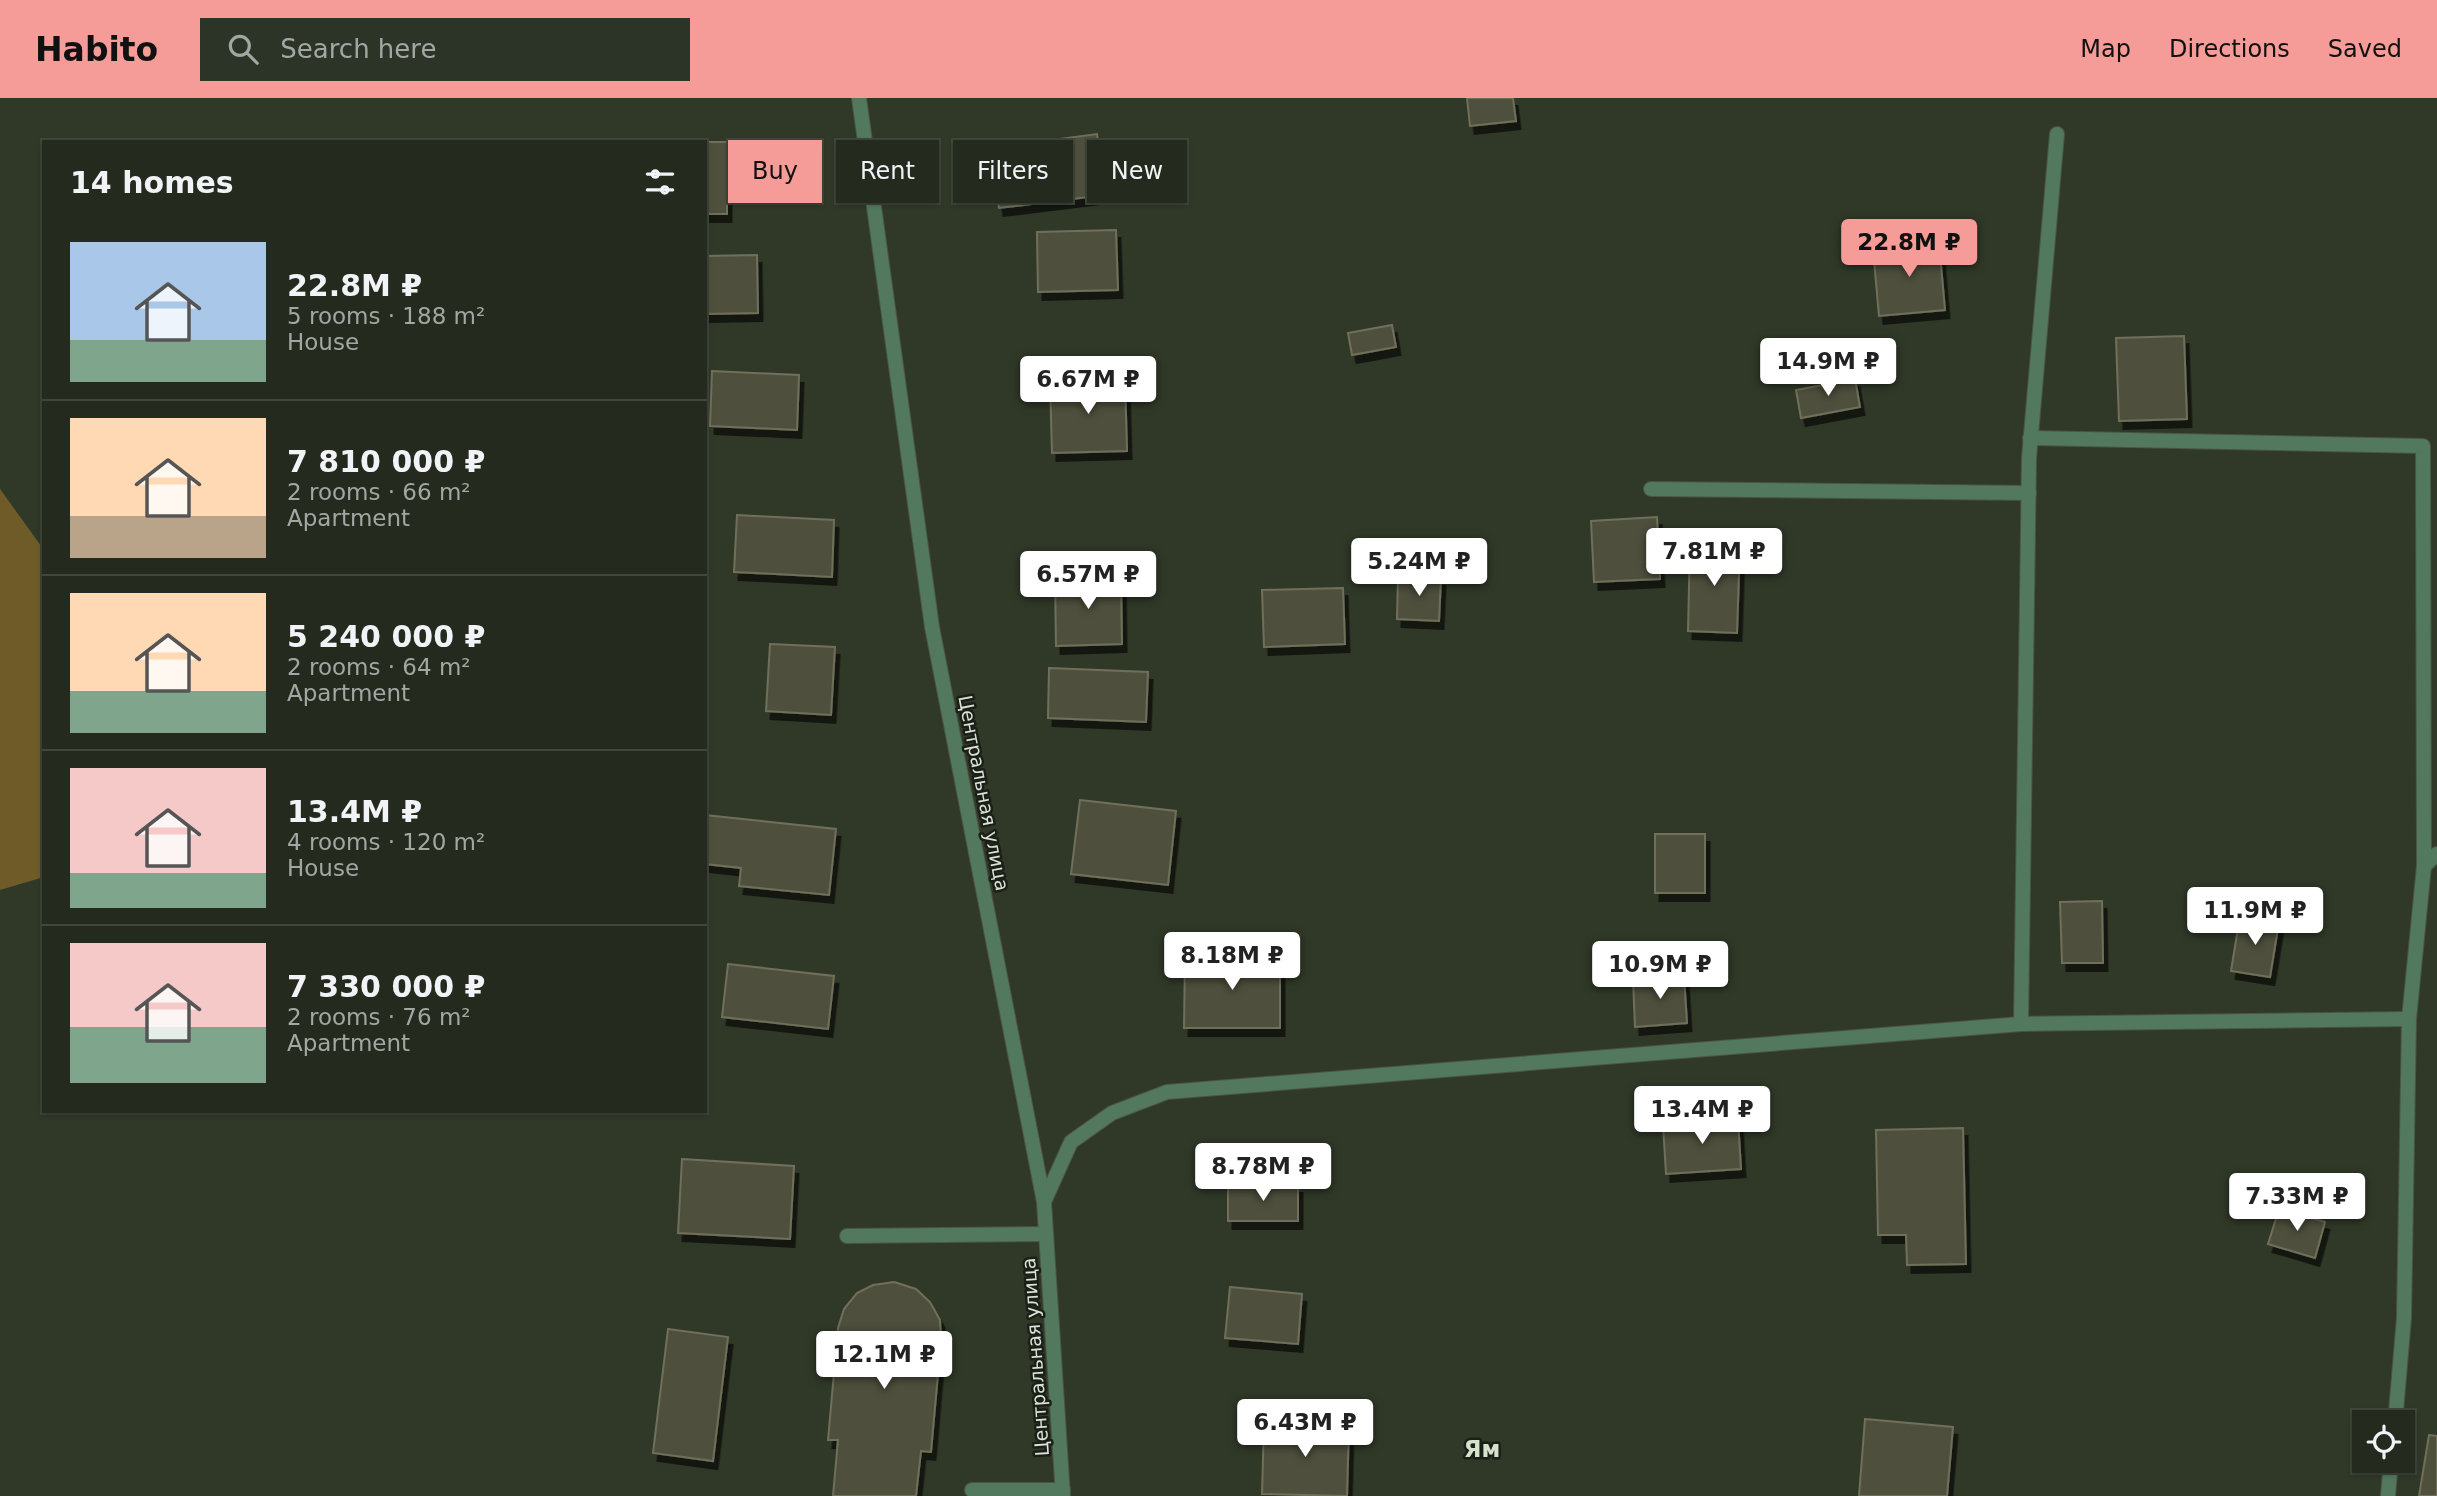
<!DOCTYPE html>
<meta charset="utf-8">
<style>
:root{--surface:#242b1e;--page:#2c3327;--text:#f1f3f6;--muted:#a3a7a4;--line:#41473c;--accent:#f59b98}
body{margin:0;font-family:"DejaVu Sans",sans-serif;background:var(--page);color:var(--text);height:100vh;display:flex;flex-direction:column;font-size:26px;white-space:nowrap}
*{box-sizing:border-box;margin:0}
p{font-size:23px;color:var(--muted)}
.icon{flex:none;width:38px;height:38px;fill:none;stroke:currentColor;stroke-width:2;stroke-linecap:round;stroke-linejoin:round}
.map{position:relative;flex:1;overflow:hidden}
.details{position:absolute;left:42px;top:42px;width:665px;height:973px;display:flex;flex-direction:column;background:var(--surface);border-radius:0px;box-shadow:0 2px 5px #0004,0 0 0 2px var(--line)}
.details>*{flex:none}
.hud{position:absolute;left:728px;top:42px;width:665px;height:63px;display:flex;gap:14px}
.fabs{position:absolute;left:2352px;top:1312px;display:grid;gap:14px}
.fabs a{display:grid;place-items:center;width:63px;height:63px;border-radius:0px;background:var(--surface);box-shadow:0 2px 5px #0004,0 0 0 2px var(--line);font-size:35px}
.price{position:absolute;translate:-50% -60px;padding:0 16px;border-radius:7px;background:#fff;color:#222;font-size:23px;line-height:46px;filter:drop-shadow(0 2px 4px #0008)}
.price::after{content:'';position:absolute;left:50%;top:42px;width:21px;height:16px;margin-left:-10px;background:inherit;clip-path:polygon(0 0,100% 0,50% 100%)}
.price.selected{background:var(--accent);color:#111}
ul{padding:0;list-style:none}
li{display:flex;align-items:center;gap:21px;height:175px;padding:0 28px}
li+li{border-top:2px solid var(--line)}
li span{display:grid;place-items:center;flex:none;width:196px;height:140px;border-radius:0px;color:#555}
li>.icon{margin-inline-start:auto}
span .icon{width:84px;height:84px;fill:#fffc;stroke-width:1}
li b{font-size:30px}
h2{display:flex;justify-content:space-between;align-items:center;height:84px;padding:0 28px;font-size:30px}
.tag{padding:0 24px;border-radius:0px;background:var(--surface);box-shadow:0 2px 5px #0004,0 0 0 2px var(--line);font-size:24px;line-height:63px}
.tag.selected{background:var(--accent);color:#111}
header{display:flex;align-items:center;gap:42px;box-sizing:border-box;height:98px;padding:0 35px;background:var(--accent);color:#111}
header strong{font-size:33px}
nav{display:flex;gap:38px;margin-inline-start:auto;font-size:24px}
.search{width:490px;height:63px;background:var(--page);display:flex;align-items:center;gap:18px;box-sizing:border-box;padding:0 24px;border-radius:0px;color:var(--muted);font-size:26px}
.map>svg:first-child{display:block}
.green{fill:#6f5b28}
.building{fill:#4f503c;stroke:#6f705a;stroke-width:2;filter:url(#shadow)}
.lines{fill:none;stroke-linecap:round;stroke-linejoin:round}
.service-casing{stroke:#4c5444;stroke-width:16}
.minor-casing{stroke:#4c5444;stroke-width:16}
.tertiary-casing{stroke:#4c5444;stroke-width:16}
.service{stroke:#52795d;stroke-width:14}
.minor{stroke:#52795d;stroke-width:14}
.tertiary{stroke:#52795d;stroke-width:14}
.labels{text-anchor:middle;stroke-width:5;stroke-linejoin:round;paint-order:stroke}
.street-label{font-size:19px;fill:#dce2d7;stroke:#1a1f17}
.quarter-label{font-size:23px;font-weight:bold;fill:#d5e2cc;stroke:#1a1f17}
</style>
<header>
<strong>Habito</strong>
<div class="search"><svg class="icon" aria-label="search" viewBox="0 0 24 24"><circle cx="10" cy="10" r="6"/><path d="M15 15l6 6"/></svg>Search here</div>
<nav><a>Map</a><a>Directions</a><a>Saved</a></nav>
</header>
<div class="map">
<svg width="2437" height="1398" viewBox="0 0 2437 1398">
<defs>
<filter id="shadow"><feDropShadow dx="4.5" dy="8" stdDeviation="0" flood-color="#0009"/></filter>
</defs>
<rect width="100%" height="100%" fill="#303928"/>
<polygon class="green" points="0,391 44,452 44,779 0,792"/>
<g class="building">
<polygon points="1467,0 1513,0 1516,23 1470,28"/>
<polygon points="1097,36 1105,97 999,110 991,50"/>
<rect x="705" y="44" width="22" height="72"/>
<polygon points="1116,132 1118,192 1038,194 1037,134"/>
<polygon points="1939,145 1945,212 1879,218 1873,151"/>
<polygon points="757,157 758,215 705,216 705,158"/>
<polygon points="1392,227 1396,249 1352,257 1348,235"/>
<polygon points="2184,238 2187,321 2119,323 2116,240"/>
<polygon points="712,273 799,277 797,332 710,328"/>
<polygon points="1855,281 1860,309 1801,320 1796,292"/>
<polygon points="1125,282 1127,353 1052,355 1050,283"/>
<polygon points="737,417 834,422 832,479 734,474"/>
<polygon points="1657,419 1660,481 1594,484 1591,423"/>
<polygon points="1690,445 1740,446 1737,535 1688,533"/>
<polygon points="1398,478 1441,480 1439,523 1397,521"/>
<polygon points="1121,479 1122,546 1056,548 1055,480"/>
<polygon points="1343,490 1345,546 1264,549 1262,492"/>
<polygon points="770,546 835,549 831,617 766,613"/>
<polygon points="1049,570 1148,574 1146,624 1048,620"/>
<polygon points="1080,702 1176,713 1168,787 1071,776"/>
<polygon points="705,717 836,731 829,797 739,788 741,770 705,766"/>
<rect x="1655" y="736" width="50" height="59"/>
<polygon points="2102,803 2103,865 2062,865 2060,804"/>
<polygon points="2240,818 2279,824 2270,879 2231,873"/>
<polygon points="1185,858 1280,859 1280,930 1184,930"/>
<polygon points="728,866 834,878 828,931 722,919"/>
<polygon points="1684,878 1687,925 1635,929 1633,881"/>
<polygon points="1738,1021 1741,1071 1666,1076 1663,1026"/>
<polygon points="1963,1030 1966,1166 1907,1167 1906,1137 1878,1137 1876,1032"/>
<polygon points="682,1061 794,1068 790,1141 678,1135"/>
<polygon points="1298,1087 1298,1123 1228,1123 1228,1088"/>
<polygon points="2279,1111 2325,1124 2315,1160 2268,1146"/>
<polygon points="894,1184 916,1191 930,1204 940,1222 941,1242 931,1354 921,1353 916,1398 833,1398 838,1342 828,1342 838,1230 844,1211 857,1195 873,1187"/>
<polygon points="1230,1189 1302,1196 1298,1246 1225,1240"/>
<polygon points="668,1231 728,1239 713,1363 653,1355"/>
<polygon points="1865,1321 1953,1329 1947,1398 1859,1398"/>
<polygon points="1264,1324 1349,1327 1347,1398 1262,1396"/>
<polygon points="2429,1337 2437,1338 2437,1398 2419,1398"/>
</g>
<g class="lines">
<g class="service-casing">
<g id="service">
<polyline points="2424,768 2437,756"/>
<polyline points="847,1138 1046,1136"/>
<polyline points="972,1392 1063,1392"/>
</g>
</g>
<g class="minor-casing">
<g id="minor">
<polyline points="2030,340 2423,348 2424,768 2409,921 2404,1220 2395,1325"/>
<polyline points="1651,391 2029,395"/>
<polyline points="2021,926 2029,360 2057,36"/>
<polyline points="1044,1104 1071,1044 1112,1015 1167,994 2021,926 2409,921"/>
<polyline points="2388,1398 2391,1363"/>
</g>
</g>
<g class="tertiary-casing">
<polyline id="tertiary" points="859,0 932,529 1044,1104 1063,1398"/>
</g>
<use href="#service" class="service"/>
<use href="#minor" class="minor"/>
<use href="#tertiary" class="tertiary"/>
</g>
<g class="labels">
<g class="street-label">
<text transform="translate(984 695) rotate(79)" y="7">Центральная улица</text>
<text transform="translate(1035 1259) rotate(-94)" y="7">Центральная улица</text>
</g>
<g class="quarter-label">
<text x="1482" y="1359">Ям</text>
</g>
</g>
</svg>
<div class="fabs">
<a><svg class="icon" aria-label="locate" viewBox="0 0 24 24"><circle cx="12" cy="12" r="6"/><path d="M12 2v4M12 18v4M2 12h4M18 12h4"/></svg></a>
</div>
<b class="price selected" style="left:1909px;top:181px">22.8M ₽</b>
<b class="price" style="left:1828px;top:300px">14.9M ₽</b>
<b class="price" style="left:1088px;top:318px">6.67M ₽</b>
<b class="price" style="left:1714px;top:490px">7.81M ₽</b>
<b class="price" style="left:1419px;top:500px">5.24M ₽</b>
<b class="price" style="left:1088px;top:513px">6.57M ₽</b>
<b class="price" style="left:2255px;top:849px">11.9M ₽</b>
<b class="price" style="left:1232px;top:894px">8.18M ₽</b>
<b class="price" style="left:1660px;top:903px">10.9M ₽</b>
<b class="price" style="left:1702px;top:1048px">13.4M ₽</b>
<b class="price" style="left:1263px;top:1105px">8.78M ₽</b>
<b class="price" style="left:2297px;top:1135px">7.33M ₽</b>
<b class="price" style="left:884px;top:1293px">12.1M ₽</b>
<b class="price" style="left:1305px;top:1361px">6.43M ₽</b>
<div class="hud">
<a class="tag selected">Buy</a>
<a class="tag">Rent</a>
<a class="tag">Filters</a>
<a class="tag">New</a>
</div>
<section class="details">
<h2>14 homes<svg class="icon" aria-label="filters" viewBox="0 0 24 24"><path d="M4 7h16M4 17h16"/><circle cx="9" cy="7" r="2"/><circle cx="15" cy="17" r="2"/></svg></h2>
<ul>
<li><span style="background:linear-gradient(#a9c7e8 70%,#7fa58c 0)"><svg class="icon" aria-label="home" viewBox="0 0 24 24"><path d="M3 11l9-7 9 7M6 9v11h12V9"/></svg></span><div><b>22.8M ₽</b><p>5 rooms · 188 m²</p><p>House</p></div></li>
<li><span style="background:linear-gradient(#ffd9b3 70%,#b9a48a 0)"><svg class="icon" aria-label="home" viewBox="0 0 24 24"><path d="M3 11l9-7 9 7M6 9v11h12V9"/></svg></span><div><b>7 810 000 ₽</b><p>2 rooms · 66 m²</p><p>Apartment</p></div></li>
<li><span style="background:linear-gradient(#ffd9b3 70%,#7fa58c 0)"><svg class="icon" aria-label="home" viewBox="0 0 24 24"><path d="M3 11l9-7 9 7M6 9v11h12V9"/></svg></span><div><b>5 240 000 ₽</b><p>2 rooms · 64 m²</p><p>Apartment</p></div></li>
<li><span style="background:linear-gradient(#f6c9c9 75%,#7fa58c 0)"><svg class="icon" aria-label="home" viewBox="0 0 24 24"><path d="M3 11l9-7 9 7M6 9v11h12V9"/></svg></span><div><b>13.4M ₽</b><p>4 rooms · 120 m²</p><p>House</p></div></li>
<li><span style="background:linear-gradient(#f6c9c9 60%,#7fa58c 0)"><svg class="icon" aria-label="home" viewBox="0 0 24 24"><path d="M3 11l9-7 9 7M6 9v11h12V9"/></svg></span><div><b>7 330 000 ₽</b><p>2 rooms · 76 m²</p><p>Apartment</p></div></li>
</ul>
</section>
</div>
